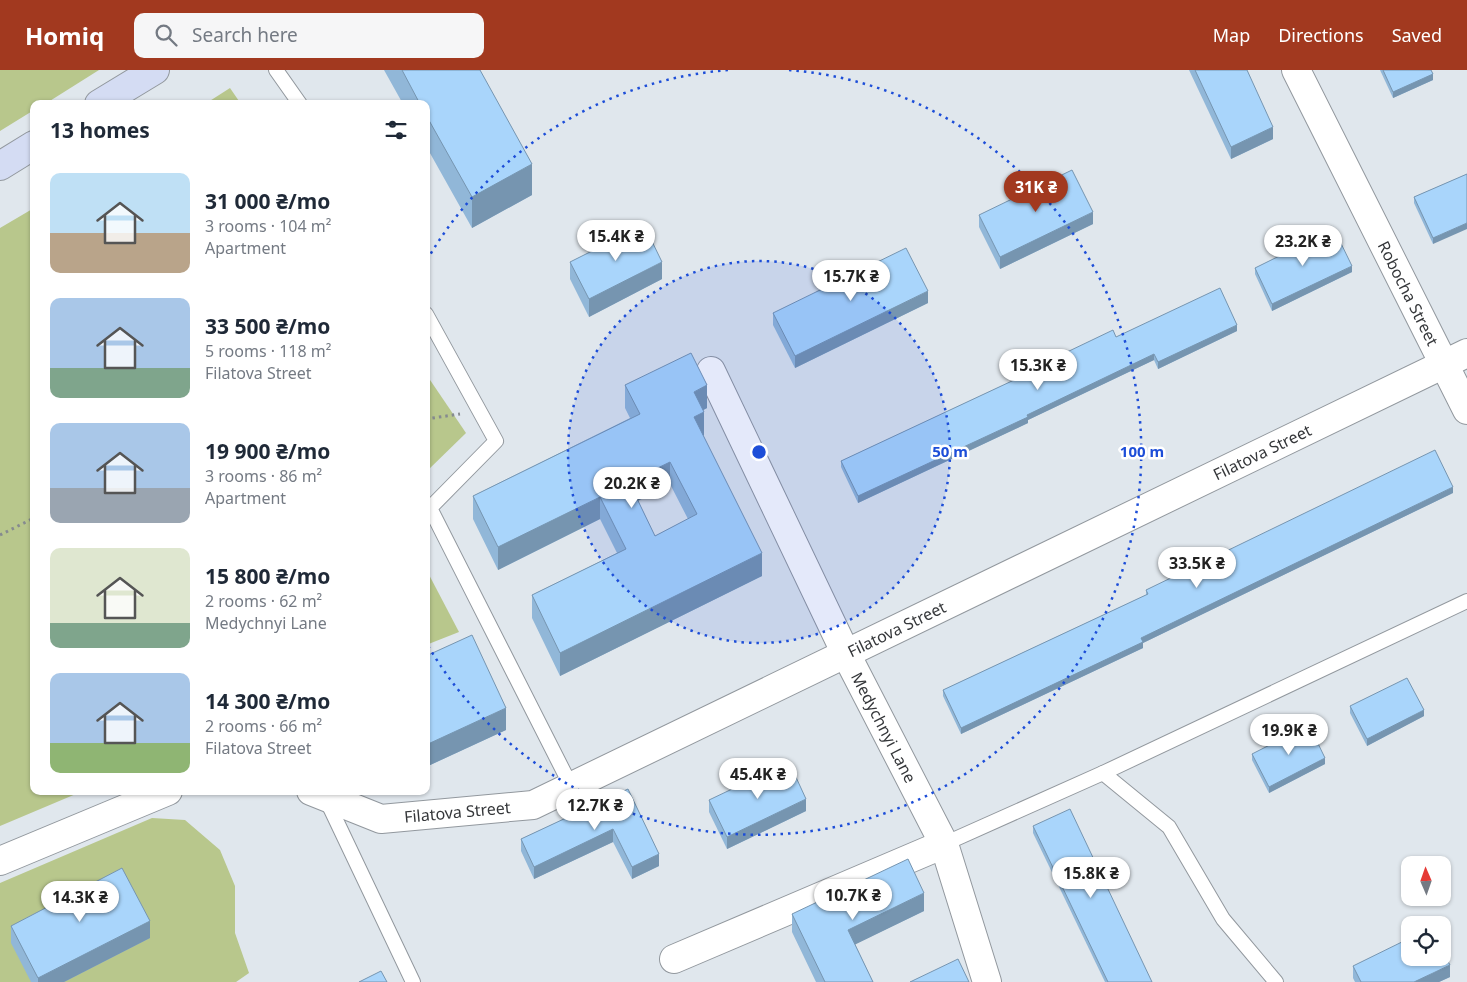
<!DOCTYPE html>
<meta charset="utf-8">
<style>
:root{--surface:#fff;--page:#f6f6f7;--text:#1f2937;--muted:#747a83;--accent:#a2391f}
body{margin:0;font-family:"Noto Sans",sans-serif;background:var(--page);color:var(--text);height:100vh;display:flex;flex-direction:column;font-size:19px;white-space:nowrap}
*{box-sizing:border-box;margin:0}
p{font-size:16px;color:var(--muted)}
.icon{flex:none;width:28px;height:28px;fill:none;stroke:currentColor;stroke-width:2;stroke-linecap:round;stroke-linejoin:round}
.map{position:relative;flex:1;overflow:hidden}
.sheet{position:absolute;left:30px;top:30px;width:400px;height:695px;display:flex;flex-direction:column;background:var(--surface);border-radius:10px;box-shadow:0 1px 4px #0004}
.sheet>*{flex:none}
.needle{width:32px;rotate:358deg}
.tools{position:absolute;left:1401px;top:786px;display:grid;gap:10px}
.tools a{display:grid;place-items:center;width:50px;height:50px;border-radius:10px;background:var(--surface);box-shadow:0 1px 4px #0004;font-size:25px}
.price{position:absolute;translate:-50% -42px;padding:0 11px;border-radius:18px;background:#fff;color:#222;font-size:16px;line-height:32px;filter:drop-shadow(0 1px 2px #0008)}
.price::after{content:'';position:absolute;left:50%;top:30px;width:15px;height:11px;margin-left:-8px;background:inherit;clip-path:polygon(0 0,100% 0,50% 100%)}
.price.selected{background:var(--accent);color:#fff}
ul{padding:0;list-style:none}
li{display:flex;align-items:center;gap:15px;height:125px;padding:0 20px}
li span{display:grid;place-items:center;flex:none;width:140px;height:100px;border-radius:10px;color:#555}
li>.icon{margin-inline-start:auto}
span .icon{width:60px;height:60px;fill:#fffc;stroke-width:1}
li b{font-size:21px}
h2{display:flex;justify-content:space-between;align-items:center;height:60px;padding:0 20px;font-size:21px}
header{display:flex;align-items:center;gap:30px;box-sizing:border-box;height:70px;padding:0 25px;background:var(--accent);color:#fff}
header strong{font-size:24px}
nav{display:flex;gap:28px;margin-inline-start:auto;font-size:18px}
.search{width:350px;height:45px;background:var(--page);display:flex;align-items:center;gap:12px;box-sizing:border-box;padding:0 18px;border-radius:10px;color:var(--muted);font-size:19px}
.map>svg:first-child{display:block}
.green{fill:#b8c78c}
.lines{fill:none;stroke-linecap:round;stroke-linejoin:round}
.service-casing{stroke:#92989e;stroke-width:16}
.minor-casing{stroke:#92989e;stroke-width:30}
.secondary-casing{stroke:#92989e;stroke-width:30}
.path{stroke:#868b8f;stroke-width:3;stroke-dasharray:2.5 4;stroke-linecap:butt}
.service{stroke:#fff;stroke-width:14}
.minor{stroke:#fff;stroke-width:28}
.secondary{stroke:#d4dcf3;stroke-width:28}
.wall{fill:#91b7d8;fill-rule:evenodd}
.shaded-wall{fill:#7695b0}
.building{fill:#a9d5fb;stroke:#7695b0;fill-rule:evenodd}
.ring{fill:none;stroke:#1d4ed8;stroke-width:2.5;stroke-dasharray:2.5 5}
.labels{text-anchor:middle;stroke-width:5;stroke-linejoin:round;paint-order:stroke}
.street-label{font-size:16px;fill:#35373a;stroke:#fff}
.centre{fill:#1d4ed8;stroke:#fff;stroke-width:2.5}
.ring-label{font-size:15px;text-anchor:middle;font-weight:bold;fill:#1d4ed8;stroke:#fff;stroke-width:5;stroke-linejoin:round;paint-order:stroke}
</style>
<header>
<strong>Homiq</strong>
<div class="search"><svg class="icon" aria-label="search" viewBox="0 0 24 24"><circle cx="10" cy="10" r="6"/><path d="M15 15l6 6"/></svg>Search here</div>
<nav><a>Map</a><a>Directions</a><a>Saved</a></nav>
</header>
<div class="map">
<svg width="1467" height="912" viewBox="0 0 1467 912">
<rect width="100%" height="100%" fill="#e0e7ed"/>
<g class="green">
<polygon points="0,0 99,0 45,34 34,34 34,40 0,61"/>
<polygon points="230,18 241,34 205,34"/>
<polygon points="34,138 34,721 83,721 0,756 0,158"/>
<polygon points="426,304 466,363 426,402"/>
<polygon points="426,499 459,562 426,575"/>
<polygon points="152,748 185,750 220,780 235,816 235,863 249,903 236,912 0,912 0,813"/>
</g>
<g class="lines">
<g class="service-casing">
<g id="service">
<polyline points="276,0 300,34"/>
<polyline points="426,244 496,371 430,438 572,718"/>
<polyline points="1103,703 1169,757 1223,849 1276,912"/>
<polyline points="326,729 413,912"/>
<polyline points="944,774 1103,703 1467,531"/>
</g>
</g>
<g class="minor-casing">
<g id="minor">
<path id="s1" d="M1296,0L1467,340"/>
<path id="s2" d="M711,301L846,584L944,774L987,912"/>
<path id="s3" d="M311,721L381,749L533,735L1467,283"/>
<polyline points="0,791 168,721"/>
<polyline points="674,889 944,774"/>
</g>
</g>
<g class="secondary-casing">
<g id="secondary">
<polyline points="99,34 155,0"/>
<polyline points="0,96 34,75"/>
</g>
</g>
<g class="path">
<polyline points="426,349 460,344"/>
<polyline points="0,465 34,448"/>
</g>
<use href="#service" class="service"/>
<use href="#minor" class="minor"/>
<use href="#secondary" class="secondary"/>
</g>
<g class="wall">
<polygon points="384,0 480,0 532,125 472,158 426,76 426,34 403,34"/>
<polygon points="1189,0 1247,0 1273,69 1231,89"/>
<polygon points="1380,0 1431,0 1433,10 1393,28"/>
<polygon points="1467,104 1433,174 1414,133 1414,127"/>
<polygon points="979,145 1093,154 1000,199 979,157"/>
<polygon points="570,192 662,209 589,247 570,209"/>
<polygon points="1255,198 1352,202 1272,241 1255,204"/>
<polygon points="928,233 795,298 773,255 773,243"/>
<polygon points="1237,261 1158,299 1154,290 1028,350 1028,353 858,433 841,397 841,391 1042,297 1042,294 1116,267"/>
<path d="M625,315L707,338L703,340L704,365L703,366L762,506L560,606L532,548V525L617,483L600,449L498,500L473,449V426L630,348L625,338ZM670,414L688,449L655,466L638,431Z"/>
<polygon points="1453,423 1143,573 1143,578 961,664 943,626 943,620 1146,525 1146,520"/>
<polygon points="426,586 506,660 428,696 426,692"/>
<polygon points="1350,636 1424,646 1367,676 1350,643"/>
<polygon points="1252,684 1325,694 1269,723 1252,690"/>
<polygon points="628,719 659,796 632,809 613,772 534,809 521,781 521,769"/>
<polygon points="709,730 806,741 727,779 709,742"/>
<polygon points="1033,756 1152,912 1105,912 1033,763"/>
<polygon points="924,841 855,874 873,912 816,912 792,862 792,844"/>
<polygon points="11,856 150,868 64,912 31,912 11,873"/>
<polygon points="1353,896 1450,907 1439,912 1355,912 1353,908"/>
</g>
<g class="shaded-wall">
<polygon points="1433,4 1433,10 1393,28 1393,22"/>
<polygon points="1273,57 1273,69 1231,89 1231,77"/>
<polygon points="532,94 532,125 472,158 472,127"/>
<polygon points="1093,142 1093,154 1000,199 1000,187"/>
<polygon points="1467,153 1467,159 1433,174 1433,168"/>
<polygon points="662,192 662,209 589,247 589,229"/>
<polygon points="1352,196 1352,202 1272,241 1272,234"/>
<polygon points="928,221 928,233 795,298 795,286"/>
<polygon points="1237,255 1237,261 1158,299 1158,292"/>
<polygon points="1154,284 1154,290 1028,350 1028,353 858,433 858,426"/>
<polygon points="707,315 707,338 694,345 694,322"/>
<polygon points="704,342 704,365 694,370 694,347"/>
<polygon points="670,392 670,414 629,435 629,412"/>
<polygon points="1453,417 1453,423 1143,573 1143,578 961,664 961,658 1141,568"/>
<polygon points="600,427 600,449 498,500 498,477"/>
<polygon points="762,483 762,506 560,606 560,583"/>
<polygon points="506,638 506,660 428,696 428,674"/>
<polygon points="1424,640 1424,646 1367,676 1367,669"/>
<polygon points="1325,688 1325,694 1269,723 1269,717"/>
<polygon points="806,729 806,741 727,779 727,767"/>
<polygon points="613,759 613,772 534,809 534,797"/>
<polygon points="659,784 659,796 632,809 632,797"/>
<polygon points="924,823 924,841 848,878 848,860"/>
<polygon points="150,851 150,868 64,912 38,912 38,908"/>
<polygon points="1450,895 1450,907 1439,912 1414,912"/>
</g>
<g class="building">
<polygon points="402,0 480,0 532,94 472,127 426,45 426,34 420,34"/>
<polygon points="1195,0 1247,0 1273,57 1231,77"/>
<polygon points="1383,0 1431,0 1433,4 1393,22"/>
<polygon points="1072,100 1093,142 1000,187 979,145"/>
<polygon points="1467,104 1467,153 1433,168 1414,127"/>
<polygon points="644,155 662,192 589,229 570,192"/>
<polygon points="1334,159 1352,196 1272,234 1255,198"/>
<polygon points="906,178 928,221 795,286 773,243"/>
<polygon points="1220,218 1237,255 1158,292 1154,284 1027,345 1028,347 858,426 841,391 1044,296 1042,294 1113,260 1116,267"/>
<path d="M691,283L707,315L694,322L704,342L694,347L762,483L560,583L532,525L626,479L600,427L498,477L473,426L640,344L625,315ZM670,392L697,444L655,466L629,412Z"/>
<polygon points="1435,380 1453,417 1141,568 1143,572 961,658 943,620 1148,524 1146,520"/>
<polygon points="472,565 506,638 428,674 426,670 426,586"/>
<polygon points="1407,608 1424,640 1367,669 1350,636"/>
<polygon points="1309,655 1325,688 1269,717 1252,684"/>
<polygon points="789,692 806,729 727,767 709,730"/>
<polygon points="628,719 659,784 632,797 613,759 534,797 521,769"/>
<polygon points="1070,739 1152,912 1108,912 1033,756"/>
<polygon points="908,789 924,823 848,860 873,912 825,912 792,844"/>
<polygon points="122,798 150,851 38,908 11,856"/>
<polygon points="1410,868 1410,888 1442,888 1442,880 1450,895 1414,912 1361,912 1353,896"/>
<polygon points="958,889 969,912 910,912"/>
<polygon points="381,901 387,912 359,912"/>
</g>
<circle cx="759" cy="382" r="191" fill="#1d4ed8" fill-opacity=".12"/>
<g class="ring">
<circle cx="759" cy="382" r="191"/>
<path d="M427 190A383 383 0 0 1 729 0M789 0A383 383 0 1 1 427 574"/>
</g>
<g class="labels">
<g class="street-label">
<text dy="6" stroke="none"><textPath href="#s1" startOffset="250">Robocha Street</textPath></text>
<text dy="6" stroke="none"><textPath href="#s3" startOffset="1038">Filatova Street</textPath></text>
<text dy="6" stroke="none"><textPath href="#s3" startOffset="632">Filatova Street</textPath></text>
<text dy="6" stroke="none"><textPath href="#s2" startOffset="396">Medychnyi Lane</textPath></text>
<text dy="6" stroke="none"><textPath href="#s3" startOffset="152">Filatova Street</textPath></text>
</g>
</g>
<circle cx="759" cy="382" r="8" class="centre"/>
<g class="ring-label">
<text x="950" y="387">50 m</text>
<text x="1142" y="387">100 m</text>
</g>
</svg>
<div class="tools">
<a><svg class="needle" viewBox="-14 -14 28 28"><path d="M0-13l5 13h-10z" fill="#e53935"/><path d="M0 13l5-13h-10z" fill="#747a83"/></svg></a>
<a><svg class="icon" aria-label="locate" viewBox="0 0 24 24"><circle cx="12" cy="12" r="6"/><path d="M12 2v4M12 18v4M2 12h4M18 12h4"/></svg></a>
</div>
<b class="price selected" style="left:1036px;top:143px">31K ₴</b>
<b class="price" style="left:616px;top:192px">15.4K ₴</b>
<b class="price" style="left:1303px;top:197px">23.2K ₴</b>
<b class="price" style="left:851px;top:232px">15.7K ₴</b>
<b class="price" style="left:1038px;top:321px">15.3K ₴</b>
<b class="price" style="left:632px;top:439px">20.2K ₴</b>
<b class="price" style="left:1197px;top:519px">33.5K ₴</b>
<b class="price" style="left:1289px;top:686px">19.9K ₴</b>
<b class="price" style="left:758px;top:730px">45.4K ₴</b>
<b class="price" style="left:595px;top:761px">12.7K ₴</b>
<b class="price" style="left:1091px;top:829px">15.8K ₴</b>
<b class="price" style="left:853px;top:851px">10.7K ₴</b>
<b class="price" style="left:80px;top:853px">14.3K ₴</b>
<section class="sheet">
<h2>13 homes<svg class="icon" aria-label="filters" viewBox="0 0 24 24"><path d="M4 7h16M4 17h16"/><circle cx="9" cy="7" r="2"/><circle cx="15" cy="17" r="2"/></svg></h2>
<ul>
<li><span style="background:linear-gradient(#bfe0f5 60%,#b9a48a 0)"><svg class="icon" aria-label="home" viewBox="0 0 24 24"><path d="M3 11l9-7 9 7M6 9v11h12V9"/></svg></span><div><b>31 000 ₴/mo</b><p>3 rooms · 104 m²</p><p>Apartment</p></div></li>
<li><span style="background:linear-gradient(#a9c7e8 70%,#7fa58c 0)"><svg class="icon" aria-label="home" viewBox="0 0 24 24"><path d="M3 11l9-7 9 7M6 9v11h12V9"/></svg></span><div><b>33 500 ₴/mo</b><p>5 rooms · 118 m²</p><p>Filatova Street</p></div></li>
<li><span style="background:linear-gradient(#a9c7e8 65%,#9aa5b1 0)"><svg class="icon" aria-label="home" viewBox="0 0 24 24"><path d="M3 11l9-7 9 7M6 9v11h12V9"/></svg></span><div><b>19 900 ₴/mo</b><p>3 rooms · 86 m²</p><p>Apartment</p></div></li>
<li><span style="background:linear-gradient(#dfe7d0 75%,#7fa58c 0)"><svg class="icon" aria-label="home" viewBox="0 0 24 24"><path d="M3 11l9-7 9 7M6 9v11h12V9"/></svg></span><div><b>15 800 ₴/mo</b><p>2 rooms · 62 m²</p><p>Medychnyi Lane</p></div></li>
<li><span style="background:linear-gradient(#a9c7e8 70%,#8fb573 0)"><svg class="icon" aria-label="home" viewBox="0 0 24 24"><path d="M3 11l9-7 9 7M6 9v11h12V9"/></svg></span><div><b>14 300 ₴/mo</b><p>2 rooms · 66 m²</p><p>Filatova Street</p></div></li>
</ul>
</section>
</div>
